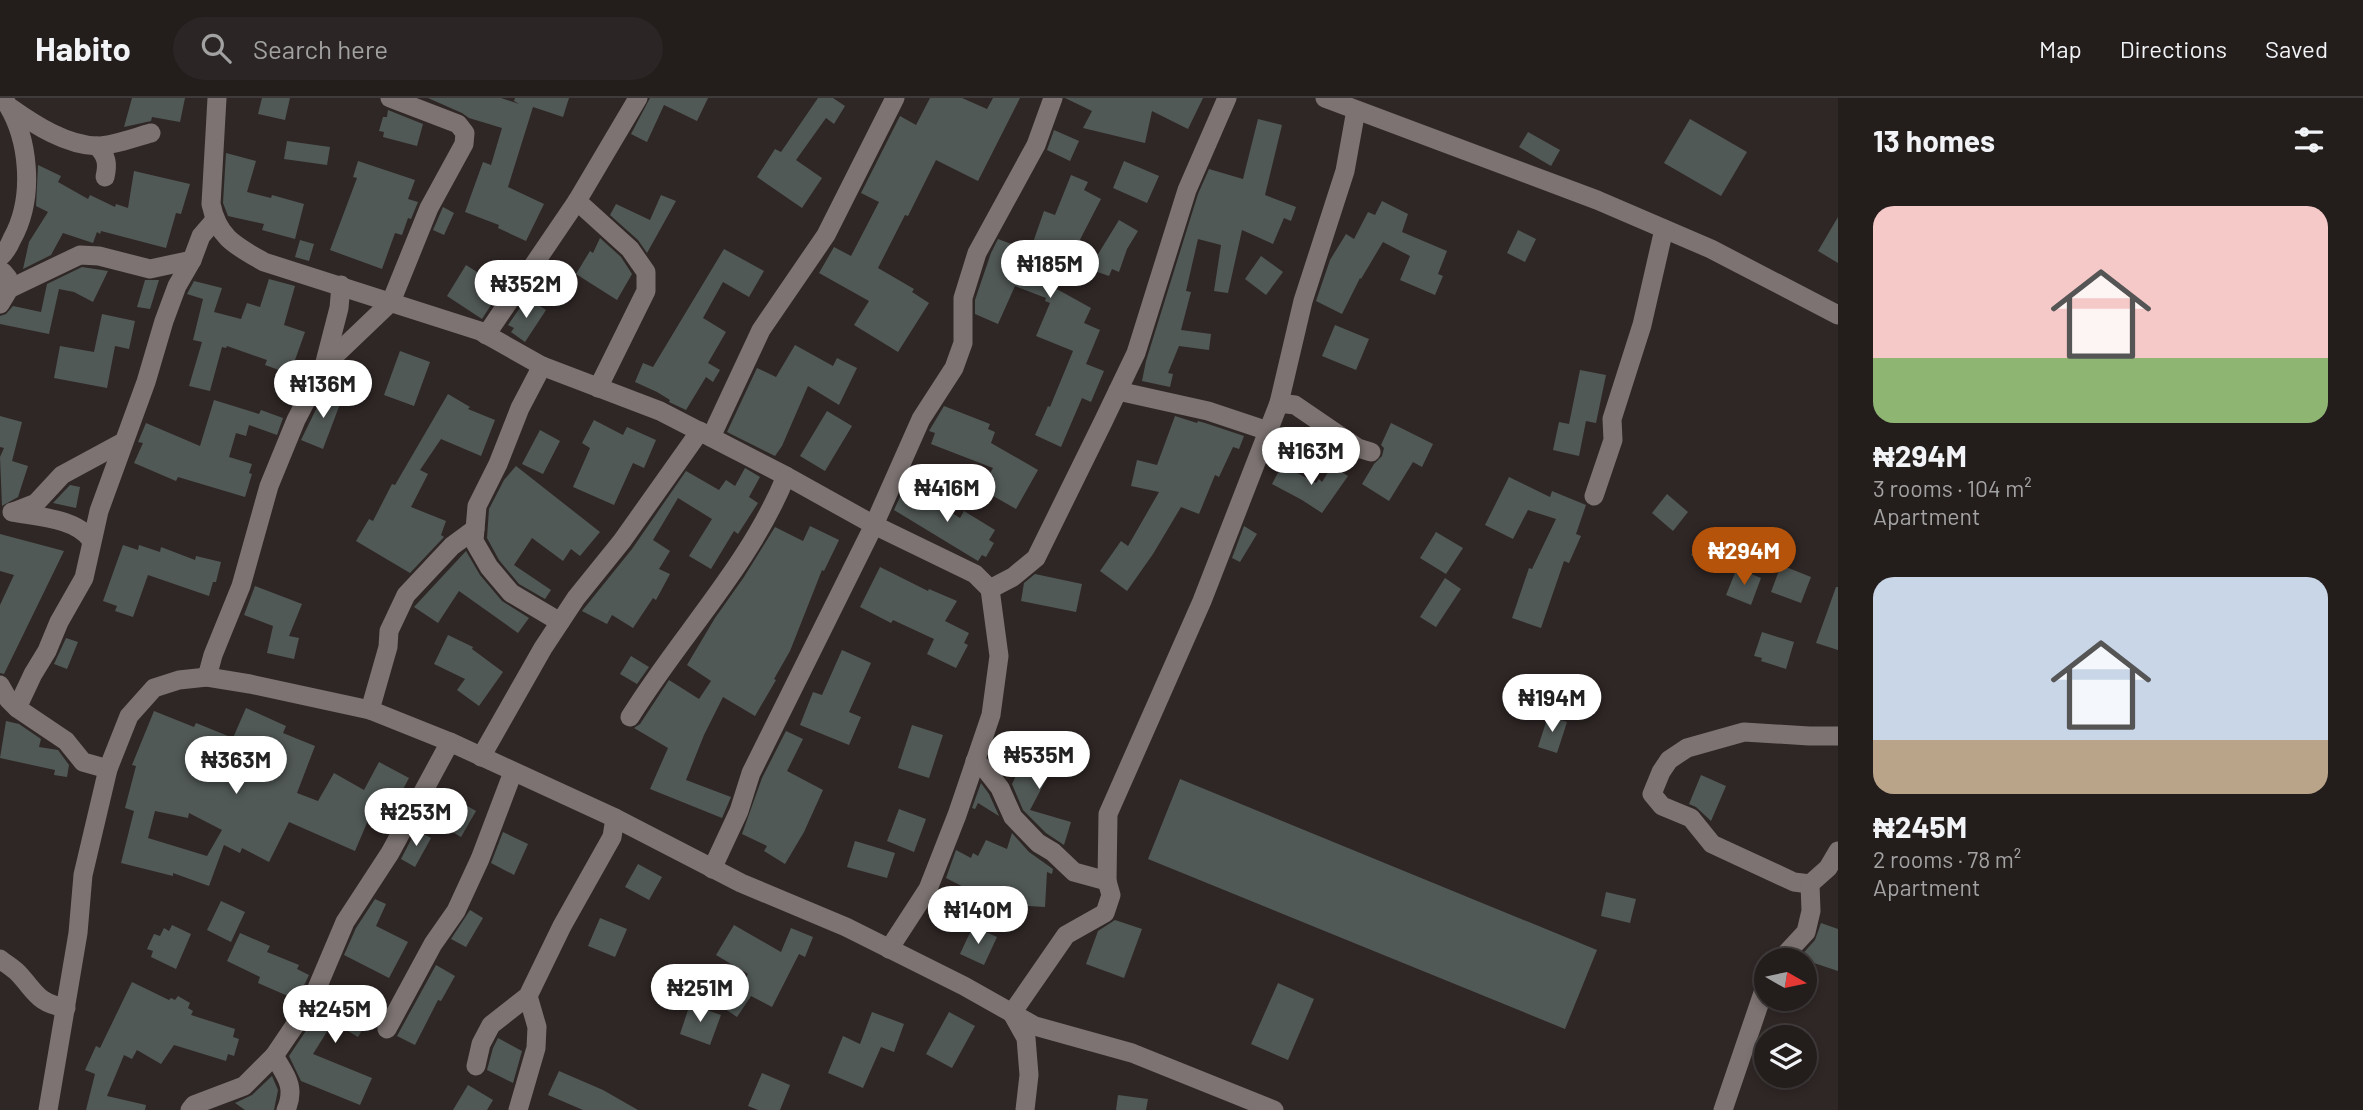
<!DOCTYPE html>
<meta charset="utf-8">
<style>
:root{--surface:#231d1c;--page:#2b2625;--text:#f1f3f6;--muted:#a3a2a3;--line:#403b3b;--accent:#b45309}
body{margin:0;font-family:Barlow,sans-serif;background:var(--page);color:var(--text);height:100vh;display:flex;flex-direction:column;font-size:26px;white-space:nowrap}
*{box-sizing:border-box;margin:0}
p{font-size:23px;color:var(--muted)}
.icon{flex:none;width:38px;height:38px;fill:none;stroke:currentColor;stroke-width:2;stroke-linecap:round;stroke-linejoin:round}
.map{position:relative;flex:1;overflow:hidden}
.side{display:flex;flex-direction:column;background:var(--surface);width:525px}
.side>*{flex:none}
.needle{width:46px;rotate:99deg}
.tools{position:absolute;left:1754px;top:850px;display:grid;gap:14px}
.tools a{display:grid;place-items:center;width:63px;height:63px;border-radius:50%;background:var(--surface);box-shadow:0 4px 10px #0003,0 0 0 2px var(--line);font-size:35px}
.price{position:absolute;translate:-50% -60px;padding:0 16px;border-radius:24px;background:#fff;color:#222;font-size:23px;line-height:46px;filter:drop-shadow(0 2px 4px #0008)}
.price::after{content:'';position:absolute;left:50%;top:42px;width:21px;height:16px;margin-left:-10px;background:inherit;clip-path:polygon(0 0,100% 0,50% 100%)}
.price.active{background:var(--accent);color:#fff}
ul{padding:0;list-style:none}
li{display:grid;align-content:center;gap:14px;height:371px;padding:0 35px}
li span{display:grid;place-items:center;height:217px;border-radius:21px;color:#555}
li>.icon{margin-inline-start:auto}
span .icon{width:126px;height:126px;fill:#fffc;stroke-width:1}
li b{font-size:30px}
h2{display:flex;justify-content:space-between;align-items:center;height:84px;padding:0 35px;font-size:30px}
header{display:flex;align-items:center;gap:42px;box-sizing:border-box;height:98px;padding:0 35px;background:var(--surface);border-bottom:2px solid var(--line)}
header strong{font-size:33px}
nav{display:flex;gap:38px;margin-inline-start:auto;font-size:24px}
.search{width:490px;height:63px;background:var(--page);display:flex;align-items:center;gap:18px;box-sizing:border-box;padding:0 24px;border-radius:38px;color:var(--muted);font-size:26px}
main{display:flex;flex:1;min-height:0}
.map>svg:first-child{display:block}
.building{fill:#515956;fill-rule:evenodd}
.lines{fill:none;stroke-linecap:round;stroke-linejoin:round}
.minor{stroke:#7c7372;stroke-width:19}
</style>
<header>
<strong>Habito</strong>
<div class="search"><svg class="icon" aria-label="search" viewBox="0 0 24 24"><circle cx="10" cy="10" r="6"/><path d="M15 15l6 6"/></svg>Search here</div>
<nav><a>Map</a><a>Directions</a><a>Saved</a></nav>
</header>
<main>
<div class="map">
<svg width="1838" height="1012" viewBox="0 0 1838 1012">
<rect width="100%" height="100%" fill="#2f2726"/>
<g class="building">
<polygon points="132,0 185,0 180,24 152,19 151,23 124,29"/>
<polygon points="262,0 290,0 285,22 258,16"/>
<polygon points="428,0 501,0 519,6 514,3 515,0 569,0 563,19 533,9 508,89 544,106 526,143 498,130 499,127 465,114 483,64 491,67 502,30 469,20 462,15"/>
<polygon points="650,0 708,0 697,23 664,7 647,44 631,36"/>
<polygon points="818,0 833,0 845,8 834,26 826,20 796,62 822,80 802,110 757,79 775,51 781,54"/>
<polygon points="930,0 962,0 987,11 993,0 1020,0 978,83 936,62 908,118 905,117 878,170 914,191 912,194 929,205 898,254 854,227 869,203 819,175 834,149 851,158 879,104 861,95 900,18 916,27"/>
<polygon points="1065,0 1203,0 1188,31 1152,13 1145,45 1083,30 1092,13"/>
<polygon points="388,12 423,26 417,48 383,39 384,34 379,33 383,19 387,19"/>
<polygon points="1258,21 1282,27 1265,97 1296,109 1291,123 1284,120 1273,146 1242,132 1228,195 1214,193 1221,147 1198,141 1186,193 1191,194 1181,232 1211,236 1209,252 1179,248 1168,275 1173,276 1170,289 1142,283 1146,263 1198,96 1209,71 1243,81"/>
<polygon points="1690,21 1747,54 1721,98 1664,65"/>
<polygon points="1054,32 1079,43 1070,63 1047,52"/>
<polygon points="1528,34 1560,52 1551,68 1519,49"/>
<polygon points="287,43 330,49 327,67 284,61"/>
<polygon points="226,55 256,63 247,94 271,100 272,97 304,106 295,141 262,132 264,126 228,118 223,105"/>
<polygon points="358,63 415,82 408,101 418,104 411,121 408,120 402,137 395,135 382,171 330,152 357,80 353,79"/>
<polygon points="1124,63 1159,78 1147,105 1113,90"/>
<polygon points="38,67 61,78 58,84 88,101 90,97 115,109 116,106 128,110 134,73 190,86 181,116 176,115 166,150 101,133 100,136 97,134 93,145 63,135 51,157 23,171 29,144 48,114 36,108"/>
<polygon points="1071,77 1088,84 1084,92 1101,101 1055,190 1091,210 1084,225 1100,232 1086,266 1104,273 1091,304 1082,300 1061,349 1035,337 1048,308 1050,309 1073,253 1036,238 1050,205 1045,203 1046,200 1015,188 998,226 975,216 975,202 991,155 998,141 1030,153 1044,113 1055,117"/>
<polygon points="661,97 676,103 647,155 638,142 610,117 616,106 650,122"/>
<polygon points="1382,103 1408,116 1402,134 1447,153 1438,176 1443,178 1435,197 1400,182 1410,158 1383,144 1361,181 1360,180 1342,216 1316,203 1330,162 1346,136 1354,141 1368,114 1375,117"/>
<polygon points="443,109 454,115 444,137 433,132"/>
<polygon points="1838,119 1838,165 1818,153"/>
<polygon points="1119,122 1138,133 1127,151 1119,174 1112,171 1109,178 1089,171"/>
<polygon points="1518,132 1536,141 1525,164 1507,155"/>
<polygon points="600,140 621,159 632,176 617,202 576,176 590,153 593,155"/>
<polygon points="300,142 314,146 309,163 295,159"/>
<polygon points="724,151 764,173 749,199 723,184 703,220 726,234 708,265 720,272 713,284 706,279 686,312 669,304 670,302 657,294 635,284 643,265 653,269"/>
<polygon points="1261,158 1283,174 1266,197 1245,181"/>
<polygon points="466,167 502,190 482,221 447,198"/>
<polygon points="82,169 108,173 93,204 74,194 59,191 49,236 0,226 0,218 6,216 13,208 41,214 47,186"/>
<polygon points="269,181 295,188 284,227 305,234 290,276 265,267 267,262 227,248 226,250 222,249 210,293 189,288 202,244 193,242 203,201 187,196 194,183 222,190 214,214 241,221 247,205 260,209"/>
<polygon points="145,182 159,182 150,211 137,209"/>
<polygon points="532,203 546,212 525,244 511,234 514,230 508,227 524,204 530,207"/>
<polygon points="102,216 135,223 129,251 115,248 107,290 54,280 60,248 94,254"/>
<polygon points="1335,227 1369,241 1356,272 1322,258"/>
<polygon points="795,247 833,268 837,260 857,270 839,307 808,288 782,348 775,358 727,334 757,270 776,279"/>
<polygon points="400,253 430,264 414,308 384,297"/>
<polygon points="1580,272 1606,277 1596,325 1586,323 1579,358 1553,352 1559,324 1569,326"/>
<polygon points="326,291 343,298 323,351 301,342"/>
<polygon points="448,296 470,309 468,311 495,322 481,358 441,341 420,372 428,376 411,409 446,423 441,437 444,439 410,475 356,443 369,421 373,423 392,386 395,387"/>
<polygon points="214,302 259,316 261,312 283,320 277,337 249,327 246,338 236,335 229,359 252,366 249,375 252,376 245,399 178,379 176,383 134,365 143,345 138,344 146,325 200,348"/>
<polygon points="944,308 990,326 988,331 995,334 991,345 1038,372 1016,411 981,391 993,370 931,346 935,335 929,333"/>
<polygon points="827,313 852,328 825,373 800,358"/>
<polygon points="0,318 22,324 12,363 28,368 18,399 2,408 0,359 4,350 0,349"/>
<polygon points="1175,318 1197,325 1198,323 1205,325 1244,338 1239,351 1233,349 1219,379 1215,377 1199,416 1181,409 1153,456 1127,493 1100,473 1121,443 1128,448 1159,394 1131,388 1137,362 1157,367"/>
<polygon points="594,322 623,337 627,329 656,342 644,370 633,365 614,407 573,389 590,350 582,345"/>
<polygon points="1391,325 1433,346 1422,369 1413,364 1389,403 1362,386 1374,366 1382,358 1384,350 1381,347"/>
<polygon points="540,332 560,343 543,376 522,366"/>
<polygon points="1282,367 1316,385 1319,381 1322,384 1332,368 1348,378 1322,415 1302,402 1272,386"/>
<polygon points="516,368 600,434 580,458 571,451 563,463 532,440 514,467 551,492 545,501 519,486 499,462 487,440 489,411 504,382"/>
<polygon points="745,370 760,379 749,399 758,405 738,436 734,433 711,471 689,458 712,421 678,400 653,442 670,453 659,471 670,476 656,502 653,500 633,530 612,517 607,526 582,513 632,451 686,373 719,392 726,382 735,388"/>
<polygon points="1509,379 1550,399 1552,393 1586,407 1576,436 1581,438 1569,465 1564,463 1541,530 1512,520 1529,470 1532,471 1556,421 1528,412 1513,441 1485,427"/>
<polygon points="906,386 960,420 964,413 995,432 989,442 994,445 986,459 982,457 978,463 894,412"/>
<polygon points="70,387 80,389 76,410 53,405"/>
<polygon points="1667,396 1688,414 1673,433 1652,415"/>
<polygon points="810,428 839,442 824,473 822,472 790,553 774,581 776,582 755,618 723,599 704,637 686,682 731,699 722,720 650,691 668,650 634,630 640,626 669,582 699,601 711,583 687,567 715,520 744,479 775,429 803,443"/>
<polygon points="1244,428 1257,436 1240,464 1232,460"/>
<polygon points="1708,432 1721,441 1703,466 1691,457"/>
<polygon points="1436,434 1463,450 1446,476 1420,460"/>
<polygon points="0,436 64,453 4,576 0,575 0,507 14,477 0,473"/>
<polygon points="123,447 138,452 139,447 160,454 161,449 195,462 196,458 221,464 216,484 213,484 209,498 148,477 133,519 115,513 117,508 103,503"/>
<polygon points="466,453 480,477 502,503 529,520 518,535 459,493 438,525 414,509"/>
<polygon points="1781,467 1811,479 1801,505 1771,494"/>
<polygon points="880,469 928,493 929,491 957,503 945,523 969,535 964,545 968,547 956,570 927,556 934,541 893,522 891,525 860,509"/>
<polygon points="1737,470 1761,480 1751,507 1726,497"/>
<polygon points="1035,476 1082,486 1076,514 1021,503 1024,485"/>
<polygon points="1445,480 1461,491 1436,529 1420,519"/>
<polygon points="255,488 302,506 289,538 299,540 294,561 267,555 273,528 244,517"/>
<polygon points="1836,489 1838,489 1838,552 1816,545"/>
<polygon points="1762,534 1794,544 1786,571 1761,563 1762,560 1754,558"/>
<polygon points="448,537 473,549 472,551 503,574 479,608 457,592 465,581 434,566"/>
<polygon points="66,540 78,544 67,571 54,566"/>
<polygon points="842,552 871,565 849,614 861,619 849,647 800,627 813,594 822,597"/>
<polygon points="631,558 649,569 637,586 620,576"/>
<path d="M246,610L286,628L283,635L315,648L297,695L318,703L334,675L364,692L379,664L409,680L391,714L375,706L355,753L289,724L269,764L242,750L240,755L224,747L209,788L173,775V778L121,765L134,713L125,710L136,668L132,667L154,613L194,629L196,625L233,640ZM155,713L188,720L189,715L222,732L207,758L148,740Z"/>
<polygon points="1548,618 1567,624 1557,655 1538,649"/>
<polygon points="6,623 19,626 41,641 39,649 58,652 69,667 67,679 54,677 55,672 0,660"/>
<polygon points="912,627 943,637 929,680 898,670"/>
<polygon points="786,633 803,641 787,673 823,692 804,734 785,766 764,753 767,748 742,736 762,680"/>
<polygon points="1032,645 1058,659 1030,712 1071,724 1064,747 1046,735 1023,712 1012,686"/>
<polygon points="1701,677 1726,688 1711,723 1696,709 1689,706"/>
<polygon points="1180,681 1597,852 1565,931 1148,761"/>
<polygon points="981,685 989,696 999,718 978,705 975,711 972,710"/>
<polygon points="446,696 476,713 461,739 432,722"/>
<polygon points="899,711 926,721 914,754 887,743"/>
<polygon points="416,732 431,740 415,769 401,761"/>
<polygon points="503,734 528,746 514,777 491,765"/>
<polygon points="1012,735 1029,754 1053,771 1052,776 1047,774 1045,809 997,806 990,803 981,825 967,819 977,796 946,780 956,752 971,760 973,755 978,758 986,742 1007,751"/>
<polygon points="855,743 895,755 887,780 847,769"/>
<polygon points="638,766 662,779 649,802 625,789"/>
<polygon points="1606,794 1636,801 1630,825 1601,818"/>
<polygon points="375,801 386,806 376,828 408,844 389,880 344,857 356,830"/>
<polygon points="221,803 245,814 231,844 207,832"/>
<polygon points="470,812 483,820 466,849 451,841"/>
<polygon points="600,820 627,831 615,859 588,848"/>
<polygon points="1115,822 1142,831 1124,880 1086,866 1098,833"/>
<polygon points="1821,825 1838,831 1838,873 1799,860 1815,842"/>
<polygon points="172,827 191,836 176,871 151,859 153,853 147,851 154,836 160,838 164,830 169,833"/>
<polygon points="734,827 781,854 791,830 813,839 805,859 799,856 772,909 751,898 737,919 725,911 748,876 716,857"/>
<polygon points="973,828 997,839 984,867 960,856"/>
<polygon points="240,835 270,848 267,854 299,867 297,871 309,877 297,902 258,885 260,879 227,863"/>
<polygon points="436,867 455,878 441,903 438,902 415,947 397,938"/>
<polygon points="132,884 169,902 171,900 175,902 178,898 190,905 188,910 193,913 191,917 235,931 233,939 239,941 234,958 228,956 226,963 174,947 161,966 137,952 132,961 124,957 107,998 146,1007 145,1012 86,1012 95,976 85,972 96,948 100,950"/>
<polygon points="1278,885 1314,901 1288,962 1251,946"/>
<polygon points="331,888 348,897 352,890 384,910 376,927 368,922 358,939 333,924 313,956 372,980 360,1007 301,983 289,958 322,909"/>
<polygon points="690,906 721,917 710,947 680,936"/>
<polygon points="872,914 904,926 894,954 881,949 863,990 828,975 843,938 860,946"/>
<polygon points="949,914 975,928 952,970 926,956"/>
<polygon points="498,940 522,953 513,985 487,972 493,950"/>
<polygon points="559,973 603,992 638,1012 583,1012 548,997"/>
<polygon points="762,975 790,987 780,1012 758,1012 748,1008"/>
<polygon points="272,978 278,992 274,1012 245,1012 235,1005 252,997"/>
<polygon points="468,987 493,1002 487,1012 453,1012"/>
<polygon points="1118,997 1148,1001 1146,1012 1116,1012"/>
</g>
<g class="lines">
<g class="minor">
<path d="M217,0L211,106C218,140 236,148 264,164L480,233L542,268L660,313L786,378L874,427L975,476L990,491L999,558L991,617L957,717L928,791L889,851"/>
<polyline points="1325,0 1597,102 1711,151 1838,217"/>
<path d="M11,10C35,27 66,47 97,48C112,48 136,39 151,35"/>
<path d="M97,48C107,58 108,66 105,79"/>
<polyline points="577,103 630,151 646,174 646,193 598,290"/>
<path d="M0,159C6,154 9,148 12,141C35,100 30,38 3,0"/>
<polyline points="0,173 3,174 8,180 9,191"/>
<polyline points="0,206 9,191 80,157 99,158 150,171 192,162"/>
<polyline points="486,237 577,103 638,0"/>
<polyline points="325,267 391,204 429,110 464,46 465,35 458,26 390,0"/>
<polyline points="542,268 520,310 498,366 477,408 474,443 489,469 511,495 560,524"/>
<polyline points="1118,293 1208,313 1268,333"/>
<polyline points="1279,305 1295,307 1358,350 1371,354"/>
<polyline points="711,339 761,232 826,137 895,0"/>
<polyline points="1594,398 1613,342 1612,321 1642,227 1664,131"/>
<path d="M12,414C37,419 76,420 91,442"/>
<polyline points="13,414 36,405 62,377 123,344"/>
<polyline points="990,491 1013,479 1036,460 1102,326 1136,255 1187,92 1227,0"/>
<polyline points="207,579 213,557 241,488 269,388 296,322 324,268 339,210 341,187"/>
<polyline points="0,587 8,601 17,610 66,643 83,664 108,671"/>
<polyline points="17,610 33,576 47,553 59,524 84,480 99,413 146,284 164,223 177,188 192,162 201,138 214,123"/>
<polyline points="370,612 388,549 389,533 406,497 452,448 475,431"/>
<path d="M630,619C680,538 750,467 786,378"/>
<polyline points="1838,638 1809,638 1744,634 1687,650 1669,662 1661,674 1652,696 1662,708 1691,720 1712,746 1794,784 1810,786 1828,770 1838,753"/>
<polyline points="481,659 543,550 576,500 622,443 700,333"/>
<polyline points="975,663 986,672 1000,690 1013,719 1038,745 1053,754 1074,774 1107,783"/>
<polyline points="712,771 739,713 751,675 874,427 921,321 954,270 963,245 963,200 977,155 1036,47 1053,0"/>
<path d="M0,861C6,866 13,870 18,875C36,894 37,905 66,910"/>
<polyline points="1779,863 1806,834 1811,813 1810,786"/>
<polyline points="387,931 433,846 456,813 480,761 513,674"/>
<path d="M274,958C286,978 296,989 286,1012"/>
<polyline points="476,968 481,946 491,927 528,898 562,828 612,739 615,720"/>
<polyline points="48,1012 78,835 83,777 108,671 129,618 154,590 179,582 207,579 250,586 370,612 450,644 615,720 741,785 846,829 964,888 1035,928 1132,955 1274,1012"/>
<polyline points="190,1012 194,1007 244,988 274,958 312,902 345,824 390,755 450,644"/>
<polyline points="518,1012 536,950 537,929 528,898"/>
<polyline points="1025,1012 1029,977 1026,940 1012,915 1066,837 1105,815 1111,797 1107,783 1108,716 1202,503 1279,305 1303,203 1345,73 1356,12"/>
<polyline points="1723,1012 1766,886"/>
</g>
</g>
</svg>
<div class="tools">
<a><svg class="needle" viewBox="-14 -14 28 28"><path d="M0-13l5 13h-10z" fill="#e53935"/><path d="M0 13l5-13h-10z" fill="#a3a2a3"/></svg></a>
<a><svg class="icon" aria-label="layers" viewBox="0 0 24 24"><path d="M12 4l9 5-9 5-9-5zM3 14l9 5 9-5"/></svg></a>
</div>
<b class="price" style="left:1050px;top:202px">₦185M</b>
<b class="price" style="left:526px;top:222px">₦352M</b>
<b class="price" style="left:323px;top:322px">₦136M</b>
<b class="price" style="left:1311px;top:389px">₦163M</b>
<b class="price" style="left:947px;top:426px">₦416M</b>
<b class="price active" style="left:1744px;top:489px">₦294M</b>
<b class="price" style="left:1552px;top:636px">₦194M</b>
<b class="price" style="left:1039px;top:693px">₦535M</b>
<b class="price" style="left:236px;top:698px">₦363M</b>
<b class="price" style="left:416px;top:750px">₦253M</b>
<b class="price" style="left:978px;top:848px">₦140M</b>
<b class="price" style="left:700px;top:926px">₦251M</b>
<b class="price" style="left:335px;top:947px">₦245M</b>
</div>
<section class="side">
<h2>13 homes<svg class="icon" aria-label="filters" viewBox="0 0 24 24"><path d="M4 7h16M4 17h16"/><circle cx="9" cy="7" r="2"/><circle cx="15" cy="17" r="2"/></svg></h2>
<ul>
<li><span style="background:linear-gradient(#f6c9c9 70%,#8fb573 0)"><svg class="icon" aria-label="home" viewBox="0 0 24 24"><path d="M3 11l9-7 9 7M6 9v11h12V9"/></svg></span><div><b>₦294M</b><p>3 rooms · 104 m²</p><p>Apartment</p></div></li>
<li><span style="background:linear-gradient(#c9d6e8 75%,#b9a48a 0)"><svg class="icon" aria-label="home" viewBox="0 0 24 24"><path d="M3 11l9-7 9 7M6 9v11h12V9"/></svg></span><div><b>₦245M</b><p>2 rooms · 78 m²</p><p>Apartment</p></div></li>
</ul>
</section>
</main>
